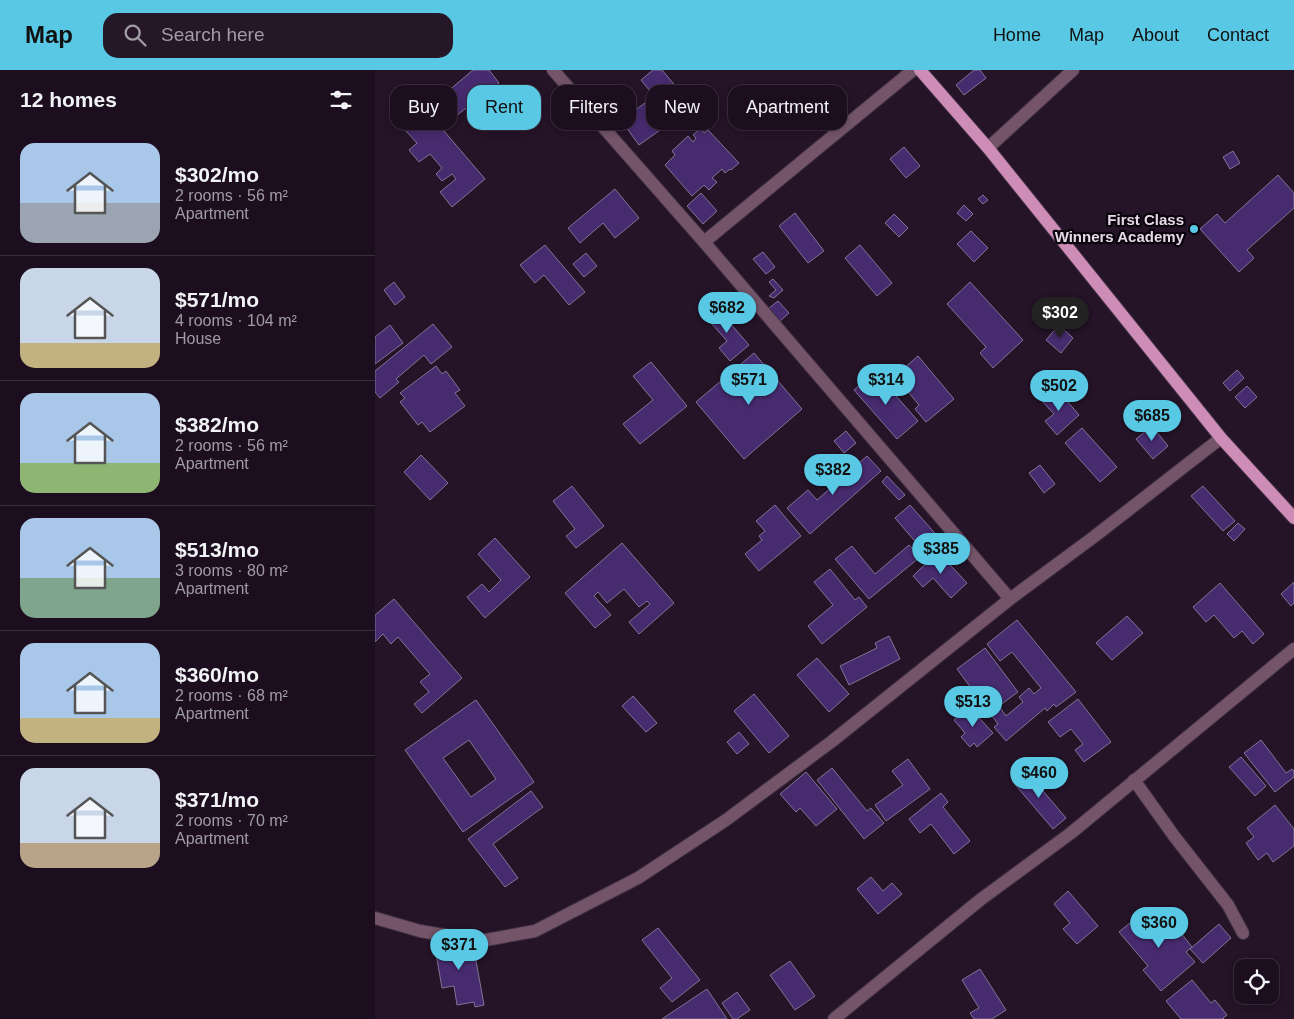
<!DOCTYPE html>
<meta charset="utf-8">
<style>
:root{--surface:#1c0e1e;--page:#251727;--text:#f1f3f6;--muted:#a09ca4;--line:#3a2e3c;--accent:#59c8e4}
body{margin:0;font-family:Helvetica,sans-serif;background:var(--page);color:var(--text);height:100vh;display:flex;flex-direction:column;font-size:19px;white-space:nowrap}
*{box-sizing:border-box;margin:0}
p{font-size:16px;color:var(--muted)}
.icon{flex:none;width:28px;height:28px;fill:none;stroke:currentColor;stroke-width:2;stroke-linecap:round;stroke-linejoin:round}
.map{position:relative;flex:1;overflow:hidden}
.panel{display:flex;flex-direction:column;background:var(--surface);width:375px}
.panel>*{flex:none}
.banner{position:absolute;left:15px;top:15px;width:475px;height:45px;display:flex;gap:10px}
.controls{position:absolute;left:859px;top:889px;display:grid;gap:10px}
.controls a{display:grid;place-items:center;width:45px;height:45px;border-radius:10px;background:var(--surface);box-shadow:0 2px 8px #0003,0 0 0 1px var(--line);font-size:25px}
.price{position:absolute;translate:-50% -42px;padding:0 11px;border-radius:18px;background:var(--accent);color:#111;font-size:16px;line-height:32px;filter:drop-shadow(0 1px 2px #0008)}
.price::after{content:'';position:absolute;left:50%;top:30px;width:15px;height:11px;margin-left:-8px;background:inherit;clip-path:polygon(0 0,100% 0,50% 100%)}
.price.active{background:#222;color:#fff}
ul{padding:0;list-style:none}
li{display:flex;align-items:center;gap:15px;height:125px;padding:0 20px}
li+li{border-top:1px solid var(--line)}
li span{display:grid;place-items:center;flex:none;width:140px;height:100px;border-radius:15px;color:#555}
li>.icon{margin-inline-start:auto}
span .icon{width:60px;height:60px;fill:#fffc;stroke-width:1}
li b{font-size:21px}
h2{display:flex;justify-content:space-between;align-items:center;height:60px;padding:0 20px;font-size:21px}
.chip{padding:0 18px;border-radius:15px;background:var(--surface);box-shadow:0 2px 8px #0003,0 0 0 1px var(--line);font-size:18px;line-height:45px}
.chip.active{background:var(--accent);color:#111}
header{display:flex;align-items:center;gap:30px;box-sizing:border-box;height:70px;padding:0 25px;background:var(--accent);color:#111}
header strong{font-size:24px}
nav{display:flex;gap:28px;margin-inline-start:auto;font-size:18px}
.search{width:350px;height:45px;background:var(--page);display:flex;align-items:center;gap:12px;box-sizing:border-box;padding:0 18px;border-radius:15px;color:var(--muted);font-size:19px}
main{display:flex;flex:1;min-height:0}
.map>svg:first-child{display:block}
.building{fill:#472b6f;stroke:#7f7594;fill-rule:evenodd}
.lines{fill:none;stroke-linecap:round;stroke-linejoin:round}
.minor-casing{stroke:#402f43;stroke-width:14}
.major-casing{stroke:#402f43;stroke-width:14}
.minor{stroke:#735468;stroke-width:12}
.major{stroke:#ce8db7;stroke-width:12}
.poi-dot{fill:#59c8e4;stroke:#09040b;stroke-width:2}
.labels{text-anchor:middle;stroke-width:4.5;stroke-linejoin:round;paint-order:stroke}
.poi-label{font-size:15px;font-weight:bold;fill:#e5d9e8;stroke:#09040b;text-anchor:end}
</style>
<header>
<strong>Map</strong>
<div class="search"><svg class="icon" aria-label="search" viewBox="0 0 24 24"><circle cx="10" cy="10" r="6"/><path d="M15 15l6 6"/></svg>Search here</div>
<nav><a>Home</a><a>Map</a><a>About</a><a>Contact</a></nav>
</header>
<main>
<section class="panel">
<h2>12 homes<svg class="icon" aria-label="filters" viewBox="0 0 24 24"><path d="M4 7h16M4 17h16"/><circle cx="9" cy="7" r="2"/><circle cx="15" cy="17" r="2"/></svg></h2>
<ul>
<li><span style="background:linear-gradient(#a9c7e8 60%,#9aa5b1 0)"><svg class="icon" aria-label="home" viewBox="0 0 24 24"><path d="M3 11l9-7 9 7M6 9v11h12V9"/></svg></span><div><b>$302/mo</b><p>2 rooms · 56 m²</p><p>Apartment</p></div></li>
<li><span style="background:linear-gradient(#c9d6e8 75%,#c2b280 0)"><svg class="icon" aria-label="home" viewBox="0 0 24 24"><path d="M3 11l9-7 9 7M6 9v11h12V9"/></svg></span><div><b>$571/mo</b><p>4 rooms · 104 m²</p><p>House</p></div></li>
<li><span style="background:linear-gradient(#a9c7e8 70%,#8fb573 0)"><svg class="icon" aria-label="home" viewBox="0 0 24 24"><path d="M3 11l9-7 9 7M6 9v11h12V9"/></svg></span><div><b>$382/mo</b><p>2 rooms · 56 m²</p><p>Apartment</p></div></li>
<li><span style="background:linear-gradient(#a9c7e8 60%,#7fa58c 0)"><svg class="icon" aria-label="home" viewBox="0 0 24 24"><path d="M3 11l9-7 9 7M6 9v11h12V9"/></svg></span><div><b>$513/mo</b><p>3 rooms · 80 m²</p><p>Apartment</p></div></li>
<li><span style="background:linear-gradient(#a9c7e8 75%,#c2b280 0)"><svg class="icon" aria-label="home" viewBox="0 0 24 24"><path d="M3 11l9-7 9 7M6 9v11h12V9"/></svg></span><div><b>$360/mo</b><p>2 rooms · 68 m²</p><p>Apartment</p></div></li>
<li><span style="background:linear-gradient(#c9d6e8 75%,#b9a48a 0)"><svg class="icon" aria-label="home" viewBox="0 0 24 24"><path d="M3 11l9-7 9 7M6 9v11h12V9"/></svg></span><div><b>$371/mo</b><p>2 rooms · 70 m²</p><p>Apartment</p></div></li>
</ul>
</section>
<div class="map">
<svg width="919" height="949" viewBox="0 0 919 949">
<rect width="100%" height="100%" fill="#251328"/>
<g class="building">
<polygon points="98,0 114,0 124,13 73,52 59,33"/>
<polygon points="278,0 287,0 319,38 301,53 266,10"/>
<polygon points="599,0 605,0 611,8 589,25 581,15"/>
<polygon points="147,16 154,24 146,31 138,23"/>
<polygon points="270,33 288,58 264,75 246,50"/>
<polygon points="51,40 110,109 77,137 65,122 81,109 77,104 67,111 61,104 67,98 55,84 44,92 34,80 42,73 29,59"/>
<polygon points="325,59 329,63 333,60 364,93 356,100 355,99 350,103 347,99 337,108 342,112 334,120 329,115 317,126 290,95 300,85 297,81 313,66 318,72 321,68 318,65"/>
<polygon points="529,77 545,96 531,108 515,89"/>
<polygon points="858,81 865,93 855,99 848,87"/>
<polygon points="903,105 919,123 919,138 872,180 879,188 864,202 825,159 842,144 850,153"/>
<polygon points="240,119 264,148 240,168 228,153 205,173 193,158"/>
<polygon points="326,123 342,141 328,154 312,136"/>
<polygon points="608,125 613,130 608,134 603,129"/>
<polygon points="589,135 598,144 591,151 582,143"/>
<polygon points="420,143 449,181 433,193 404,156"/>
<polygon points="519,144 533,158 524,167 510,153"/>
<polygon points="596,161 613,178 599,192 582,174"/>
<polygon points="170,175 210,222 194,235 169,205 160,213 145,195"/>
<polygon points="485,175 517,213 502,226 470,188"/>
<polygon points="388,182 400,197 391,204 378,189"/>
<polygon points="211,183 222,196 209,207 198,194"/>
<polygon points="398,209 408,220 399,228 394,226 401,220 394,212"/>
<polygon points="19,212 30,227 20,235 9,220"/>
<polygon points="595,212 648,270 618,298 605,283 611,277 572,234"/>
<polygon points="403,231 414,243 404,252 393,239"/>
<polygon points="340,236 374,275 355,291 344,278 352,271 329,245"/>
<polygon points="58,254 77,277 56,294 49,285 21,309 24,312 5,328 0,322 0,301"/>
<polygon points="15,255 28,273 0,294 0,267"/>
<polygon points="684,255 698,268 686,283 671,270"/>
<polygon points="379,283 427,339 369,389 321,332"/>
<polygon points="543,286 579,329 551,352 540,339 544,335 520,306"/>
<polygon points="276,292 312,336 265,374 248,354 278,330 258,306"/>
<polygon points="61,296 67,304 71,301 85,320 80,323 90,336 55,362 47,352 43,355 25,332 30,328 25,323"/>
<polygon points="862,300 869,308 855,321 848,313"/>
<polygon points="500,302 543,351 522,369 479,320"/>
<polygon points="872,316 882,327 870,338 860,327"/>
<polygon points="681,318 704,345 682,365 670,351 679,344 667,331"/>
<polygon points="777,356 793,376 778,389 761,369"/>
<polygon points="707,358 742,397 725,412 690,373"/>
<polygon points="471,361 481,373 469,383 459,371"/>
<polygon points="46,385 73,413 55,430 29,402"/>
<polygon points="492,386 506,401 435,464 412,438 433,420 442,430"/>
<polygon points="665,395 680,414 669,423 654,403"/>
<polygon points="512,406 530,425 524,430 507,412"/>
<polygon points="197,416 229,456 201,478 191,466 200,459 178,431"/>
<polygon points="828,416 860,451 848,461 816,426"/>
<polygon points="400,435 426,466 384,501 370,484 387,470 384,466 390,461 381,451"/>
<polygon points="535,435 565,469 550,483 520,448"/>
<polygon points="863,453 870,459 859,471 852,464"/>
<polygon points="120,468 155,507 110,548 92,527 107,514 114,522 126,510 103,484"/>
<polygon points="247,473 299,533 264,564 254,552 275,534 272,531 264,537 249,519 232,533 223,522 219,526 236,545 220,558 190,523"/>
<polygon points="534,475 545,487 494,529 460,489 477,476 500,504"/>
<polygon points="563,482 592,513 576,528 558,508 548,517 538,506"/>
<polygon points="455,499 480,530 484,527 492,537 447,574 433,556 458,535 439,512"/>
<polygon points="919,512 919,533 916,536 906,524"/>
<polygon points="845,513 889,564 878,574 867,561 859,568 839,545 831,552 818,537"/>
<polygon points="19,529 87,608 47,643 39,634 54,622 45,612 55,604 23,567 16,574 8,564 0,572 0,545"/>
<polygon points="752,546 768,563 737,590 721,573"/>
<polygon points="642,550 701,622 681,637 679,634 672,641 670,638 631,671 619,657 623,654 582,599 610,578 643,622 624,636 631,646 648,632 644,627 654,618 659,624 666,618 637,582 625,591 612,574"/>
<polygon points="514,566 525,589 474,615 465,596 502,578 500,573"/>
<polygon points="442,588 474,624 454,642 422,605"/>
<polygon points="379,624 414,666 394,683 359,641"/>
<polygon points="258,626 282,653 271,662 247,636"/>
<polygon points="703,629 736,672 709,692 700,680 708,674 696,659 685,667 673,652"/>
<path d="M101,630L159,712L88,762L30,680ZM94,670L121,709L96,727L68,688Z"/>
<polygon points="594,637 618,663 602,677 599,673 595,677 586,667 590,663 579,650"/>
<polygon points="364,662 374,674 362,684 352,672"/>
<polygon points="886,670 911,703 917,699 919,701 919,707 900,722 869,683"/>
<polygon points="866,687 891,716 880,726 854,697"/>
<polygon points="533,689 555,719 511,751 500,735 528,715 517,701"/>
<polygon points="457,698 492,741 496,738 509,753 489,769 442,710"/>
<polygon points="650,700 691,748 678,759 637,711"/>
<polygon points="431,702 462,739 441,756 425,738 421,742 405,724"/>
<polygon points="156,721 168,737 118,774 143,808 130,817 93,769"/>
<polygon points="566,723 573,732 568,737 595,771 579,784 556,754 545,763 534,749"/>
<polygon points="900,735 919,759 919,776 898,792 892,783 883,790 871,773 879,767 872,758"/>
<polygon points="496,807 508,821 517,813 527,824 503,844 482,819"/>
<polygon points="693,821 723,856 702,874 688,859 695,853 679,834"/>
<polygon points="767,843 773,851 782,844 802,866 806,863 817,877 811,882 820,892 786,921 768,900 773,896 744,862"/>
<polygon points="844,854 856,868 828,893 815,879"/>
<polygon points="283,858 325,910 297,932 285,918 297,908 267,870"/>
<polygon points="85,868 86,876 98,874 109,935 100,937 99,932 82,935 79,916 67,918 59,872"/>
<polygon points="415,891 440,926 420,940 395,905"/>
<polygon points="605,899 631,940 617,949 599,949 595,943 604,938 587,910"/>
<polygon points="817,910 836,933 840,930 852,945 848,948 849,949 806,949 791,931"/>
<polygon points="332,919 352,949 287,949"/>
<polygon points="362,922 375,940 362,949 358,949 347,933"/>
</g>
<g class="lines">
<g class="minor-casing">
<g id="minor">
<polyline points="178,0 329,172 635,529"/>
<polyline points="613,78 698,0"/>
<polyline points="329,172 538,0"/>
<polyline points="759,710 799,766 853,835 868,863"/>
<polyline points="0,848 45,861 105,871 160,861 263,808 351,750 456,672 635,529 720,466 846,368"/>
<polyline points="459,949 605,830 696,763 919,579"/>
</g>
</g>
<g class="major-casing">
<polyline id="major" points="545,0 613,78 846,368 919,448"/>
</g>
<use href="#minor" class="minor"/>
<use href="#major" class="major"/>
</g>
<circle class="poi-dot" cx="819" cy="159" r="5"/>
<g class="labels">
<g class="poi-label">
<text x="809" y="155">First Class<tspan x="809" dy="17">Winners Academy</tspan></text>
</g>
</g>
</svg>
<div class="controls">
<a><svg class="icon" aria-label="locate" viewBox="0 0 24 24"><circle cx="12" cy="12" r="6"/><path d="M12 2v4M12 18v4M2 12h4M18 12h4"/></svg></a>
</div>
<b class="price" style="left:352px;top:264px">$682</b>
<b class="price active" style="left:685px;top:269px">$302</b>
<b class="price" style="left:374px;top:336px">$571</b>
<b class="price" style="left:511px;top:336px">$314</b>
<b class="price" style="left:684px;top:342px">$502</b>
<b class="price" style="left:777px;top:372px">$685</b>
<b class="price" style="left:458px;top:426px">$382</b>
<b class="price" style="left:566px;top:505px">$385</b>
<b class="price" style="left:598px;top:658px">$513</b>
<b class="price" style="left:664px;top:729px">$460</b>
<b class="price" style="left:784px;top:879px">$360</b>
<b class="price" style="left:84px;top:901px">$371</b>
<div class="banner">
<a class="chip">Buy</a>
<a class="chip active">Rent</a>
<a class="chip">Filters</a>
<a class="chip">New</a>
<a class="chip">Apartment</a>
</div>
</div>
</main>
